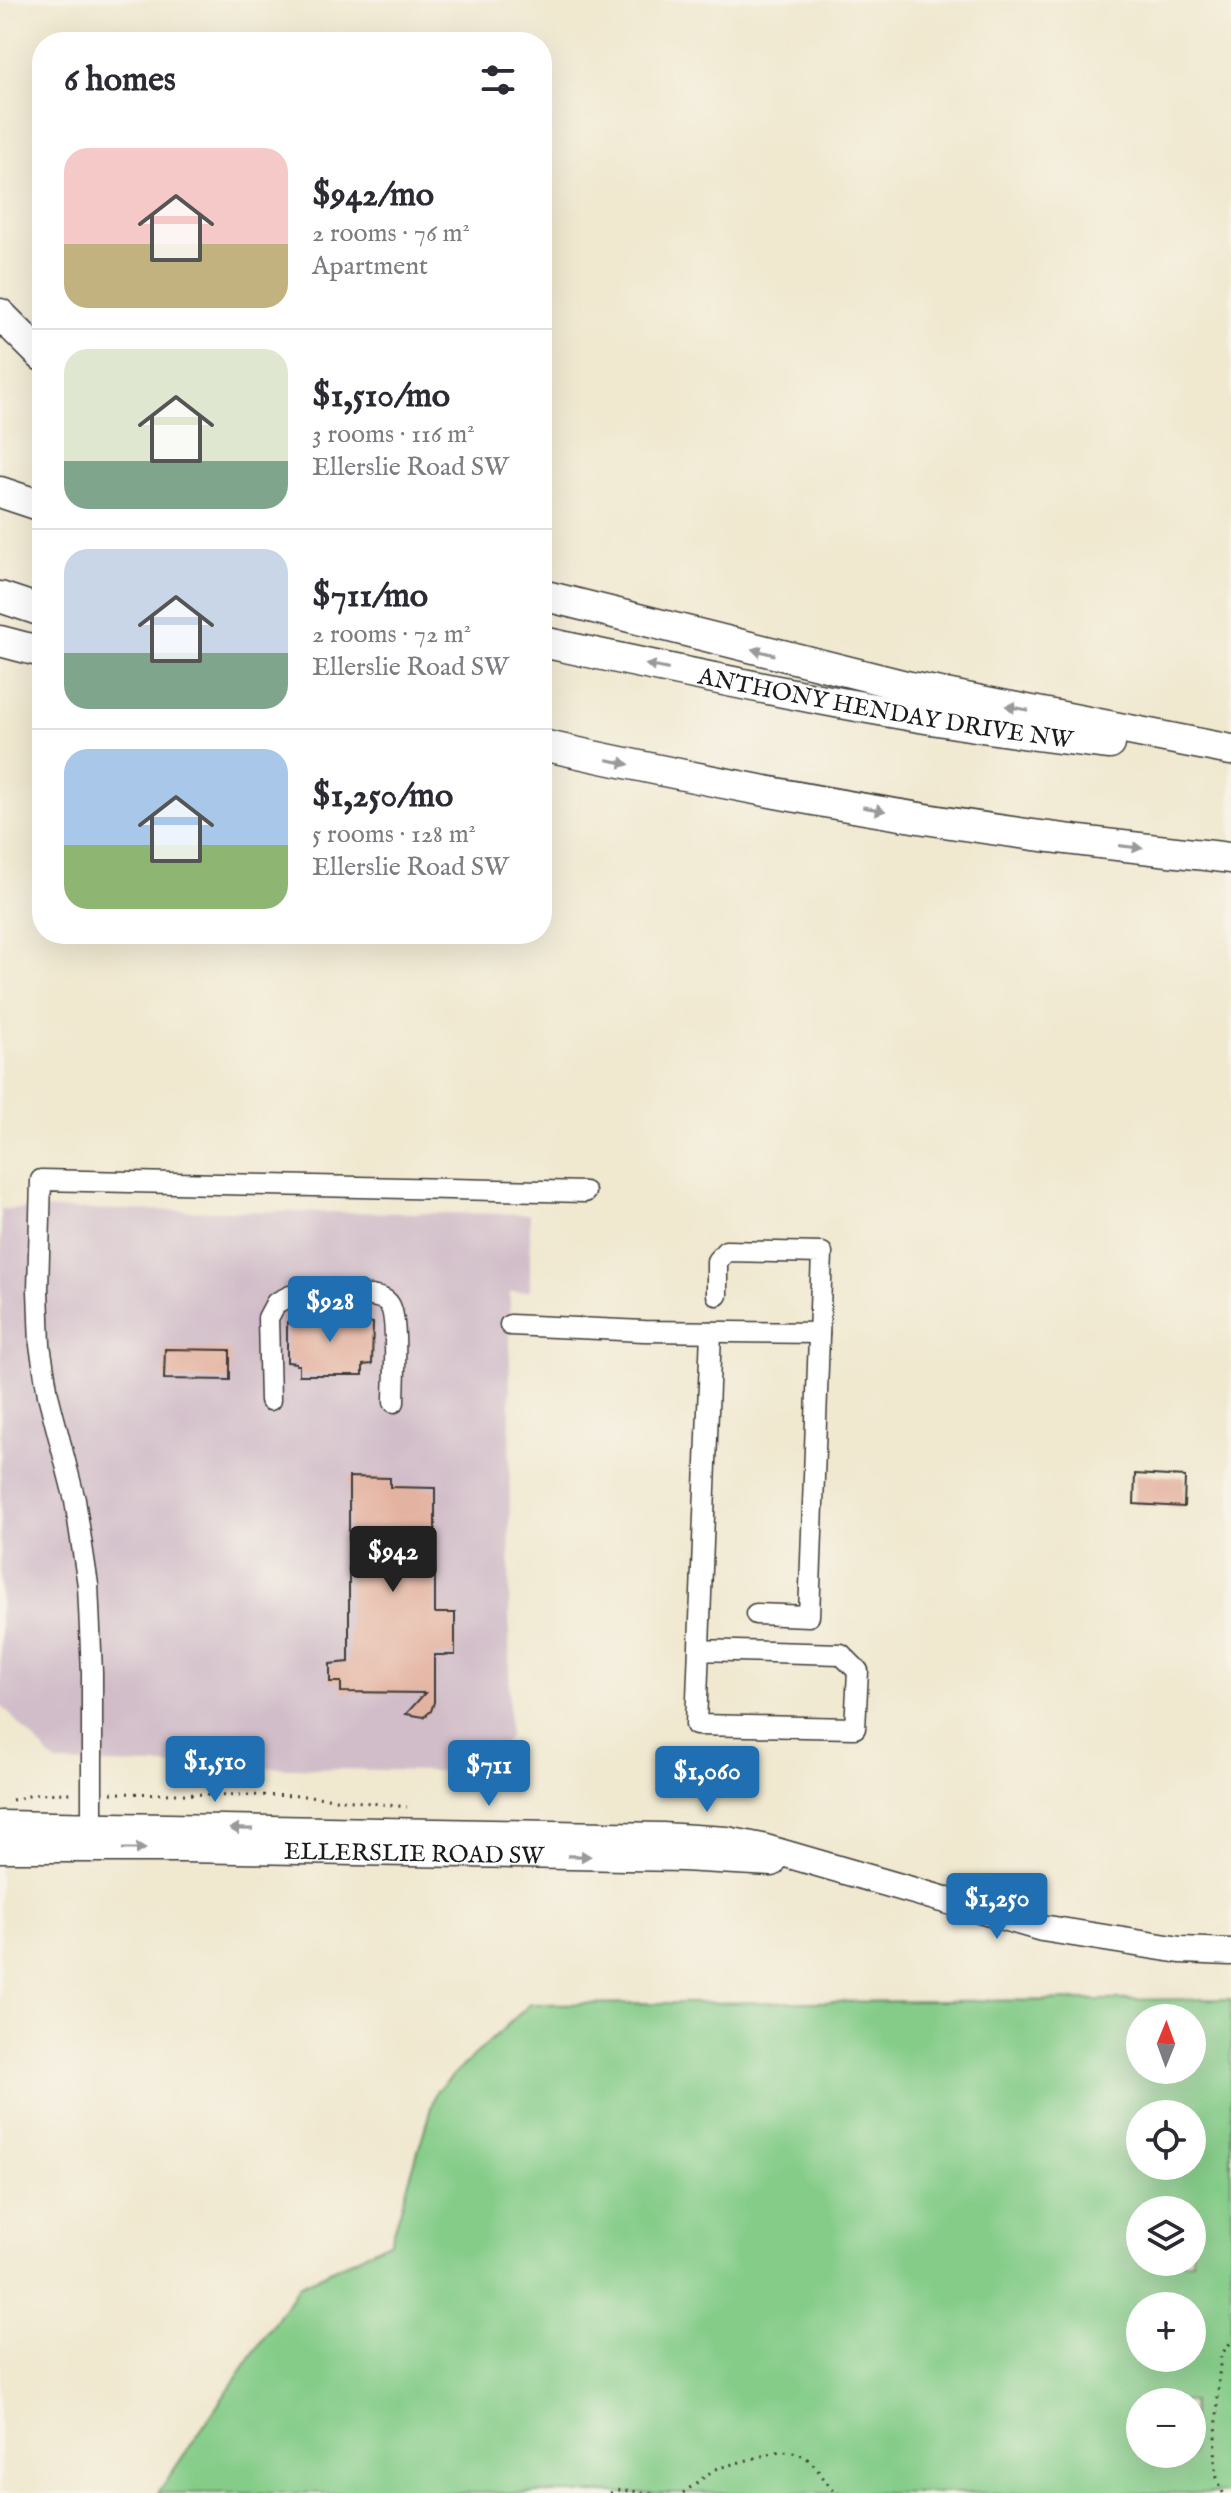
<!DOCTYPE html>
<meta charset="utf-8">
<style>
:root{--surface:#fff;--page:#f2f2f3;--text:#2b2b33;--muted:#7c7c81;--line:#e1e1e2;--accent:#1f6fb2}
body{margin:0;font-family:"IM FELL English",serif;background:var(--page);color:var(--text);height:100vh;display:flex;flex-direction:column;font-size:30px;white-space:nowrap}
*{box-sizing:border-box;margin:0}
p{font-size:26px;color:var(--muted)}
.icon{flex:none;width:44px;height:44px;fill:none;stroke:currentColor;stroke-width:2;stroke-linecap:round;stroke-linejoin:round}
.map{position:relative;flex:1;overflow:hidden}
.drawer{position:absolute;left:32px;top:32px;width:520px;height:912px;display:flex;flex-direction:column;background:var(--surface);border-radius:32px;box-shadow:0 8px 32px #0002}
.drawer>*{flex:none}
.needle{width:52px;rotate:1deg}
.controls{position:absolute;left:1126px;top:2004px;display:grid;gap:16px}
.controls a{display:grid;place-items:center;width:80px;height:80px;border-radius:50%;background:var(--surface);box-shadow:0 8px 32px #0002;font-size:40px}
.price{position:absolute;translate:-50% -68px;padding:0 18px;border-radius:8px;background:var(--accent);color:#fff;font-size:26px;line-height:52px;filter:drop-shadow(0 2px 4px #0008)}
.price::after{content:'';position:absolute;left:50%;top:48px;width:24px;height:18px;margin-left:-12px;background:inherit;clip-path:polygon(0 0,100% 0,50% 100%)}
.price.current{background:#222;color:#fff}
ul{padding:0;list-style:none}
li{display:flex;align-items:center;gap:24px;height:200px;padding:0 32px}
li+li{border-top:2px solid var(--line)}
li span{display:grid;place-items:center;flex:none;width:224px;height:160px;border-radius:24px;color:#555}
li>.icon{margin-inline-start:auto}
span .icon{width:96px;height:96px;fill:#fffc;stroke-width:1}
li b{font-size:34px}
h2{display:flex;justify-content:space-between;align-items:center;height:96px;padding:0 32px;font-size:34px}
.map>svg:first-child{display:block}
.industrial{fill:#d1bdc9}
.green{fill:#84cc88;stroke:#507452;stroke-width:2;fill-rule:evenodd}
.building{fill:#e4b2a0}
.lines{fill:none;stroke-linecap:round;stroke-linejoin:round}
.minor-casing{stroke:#3c3b37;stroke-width:23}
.major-casing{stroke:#3c3b37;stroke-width:29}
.highway-casing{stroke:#3c3b37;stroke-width:33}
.path{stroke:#3c3b37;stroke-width:3;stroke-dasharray:2 6;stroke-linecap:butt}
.minor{stroke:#fff;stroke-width:20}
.major{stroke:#fff;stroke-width:26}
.highway{stroke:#fff;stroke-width:30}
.oneway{fill:#999}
.labels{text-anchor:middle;stroke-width:7;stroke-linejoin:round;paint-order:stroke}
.street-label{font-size:24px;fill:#1c1c1c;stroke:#f7f3e8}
</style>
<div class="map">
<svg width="1231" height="2493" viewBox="0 0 1231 2493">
<rect width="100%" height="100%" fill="#f7f3e8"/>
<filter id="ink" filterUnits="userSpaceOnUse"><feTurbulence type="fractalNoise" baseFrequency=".0125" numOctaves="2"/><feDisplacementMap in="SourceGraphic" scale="16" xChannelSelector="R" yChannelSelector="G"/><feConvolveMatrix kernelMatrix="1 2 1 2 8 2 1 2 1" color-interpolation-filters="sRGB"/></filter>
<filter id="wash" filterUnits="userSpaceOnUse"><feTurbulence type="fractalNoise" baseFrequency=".006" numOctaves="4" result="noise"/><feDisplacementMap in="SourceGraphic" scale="32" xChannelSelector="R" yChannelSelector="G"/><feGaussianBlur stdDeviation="1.8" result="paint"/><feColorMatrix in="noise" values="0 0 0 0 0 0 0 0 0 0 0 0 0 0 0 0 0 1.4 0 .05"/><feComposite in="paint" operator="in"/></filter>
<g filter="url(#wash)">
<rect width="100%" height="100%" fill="#f0e8cf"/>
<polygon class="industrial" points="1,1209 530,1214 530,1291 510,1292 509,1737 482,1772 56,1763 0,1704"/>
<path class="green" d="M1231,1999V2493H158L299,2286L391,2241L436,2091L530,2004ZM1140,2018H1192V2070H1140ZM1140,2114H1192V2166H1140ZM1140,2210H1192V2262H1140ZM1140,2306H1192V2358H1140ZM1140,2402H1192V2454H1140Z"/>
<g id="blocks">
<g class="building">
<polygon points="302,1313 363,1314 363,1321 373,1323 372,1364 363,1365 363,1375 299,1375 299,1365 296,1365 296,1363 287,1362 287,1322 301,1321"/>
<polygon points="165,1349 230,1350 230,1380 164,1379"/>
<polygon points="1135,1474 1185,1477 1184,1507 1134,1504"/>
<polygon points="349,1477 390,1478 390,1487 435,1488 435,1613 455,1613 455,1655 434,1655 434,1702 431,1711 424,1717 406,1714 425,1693 341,1692 341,1682 330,1682 330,1664 349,1662"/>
</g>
</g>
</g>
<g filter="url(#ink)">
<use href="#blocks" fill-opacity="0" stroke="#3c3b37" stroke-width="2"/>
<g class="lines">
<g class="minor-casing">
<g id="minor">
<polyline points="717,1295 717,1261 726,1251 822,1253 809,1616 756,1614"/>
<polyline points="510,1325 644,1331 819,1333"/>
<path d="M270,1400L268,1318L276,1303L290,1296H372C379,1298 385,1298 389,1304C399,1317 394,1382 394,1402"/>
<polyline points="699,1650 841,1654 858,1671 855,1728 696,1725 711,1332"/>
<polyline points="92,1837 92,1673 88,1585 75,1500 48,1395 40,1345 38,1290 41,1180 585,1192"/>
</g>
</g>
<g class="major-casing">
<g id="major">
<polyline points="0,1824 662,1836 727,1840 762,1847 1042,1928 1180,1950 1231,1952"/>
<path id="s1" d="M0,1849H183L682,1858L772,1863"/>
</g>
</g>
<g class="highway-casing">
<g id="highway">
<polyline points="0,314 42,356"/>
<polyline points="0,492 42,506"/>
<polyline points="542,595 910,687 1231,750"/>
<polyline points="0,597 42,611"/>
<polyline points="0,641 42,652"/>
<path id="s2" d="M542,642C730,682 919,723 1110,744"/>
<path d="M542,745C700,780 860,811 1020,833C1090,843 1161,850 1231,858"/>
</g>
</g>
<g class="path">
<polyline points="111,1793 308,1796 407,1807"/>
<polyline points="12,1800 37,1794 71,1793"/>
<polyline points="610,2493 620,2490 652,2493"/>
<path d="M683,2493L715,2469L780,2451C816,2451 814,2472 836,2493"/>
<polyline points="1223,2493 1217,2478 1215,2460 1219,2375 1221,2355 1231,2342"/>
</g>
<use href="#minor" class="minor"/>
<use href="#major" class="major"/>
<use href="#highway" class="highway"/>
</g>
<defs><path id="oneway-solid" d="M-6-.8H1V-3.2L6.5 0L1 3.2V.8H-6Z" transform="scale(2)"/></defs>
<g class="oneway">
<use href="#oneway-solid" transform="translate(763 652) rotate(-166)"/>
<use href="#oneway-solid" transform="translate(657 667) rotate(-168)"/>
<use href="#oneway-solid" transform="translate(1017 708) rotate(-169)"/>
<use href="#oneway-solid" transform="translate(618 762) rotate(12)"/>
<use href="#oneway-solid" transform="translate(874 809) rotate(10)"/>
<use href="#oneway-solid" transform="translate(1131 847) rotate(7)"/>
<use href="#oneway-solid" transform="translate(241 1829) rotate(-179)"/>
<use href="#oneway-solid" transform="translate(134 1849)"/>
<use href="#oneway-solid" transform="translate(579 1856) rotate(1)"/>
</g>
</g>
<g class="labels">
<g class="street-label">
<text dy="8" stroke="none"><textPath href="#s2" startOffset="350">ANTHONY HENDAY DRIVE NW</textPath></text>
<text dy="8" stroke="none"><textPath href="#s1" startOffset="414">ELLERSLIE ROAD SW</textPath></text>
</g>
</g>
</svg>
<div class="controls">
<a><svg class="needle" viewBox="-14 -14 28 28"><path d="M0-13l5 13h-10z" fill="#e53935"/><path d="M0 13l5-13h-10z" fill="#7c7c81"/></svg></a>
<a><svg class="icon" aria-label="locate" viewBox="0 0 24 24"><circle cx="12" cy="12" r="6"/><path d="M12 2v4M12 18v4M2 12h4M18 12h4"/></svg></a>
<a><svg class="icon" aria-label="layers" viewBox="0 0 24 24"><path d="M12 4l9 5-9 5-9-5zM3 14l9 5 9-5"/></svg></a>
<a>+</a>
<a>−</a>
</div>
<b class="price" style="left:330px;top:1344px">$928</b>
<b class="price current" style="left:393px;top:1594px">$942</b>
<b class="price" style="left:215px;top:1804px">$1,510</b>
<b class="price" style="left:489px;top:1808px">$711</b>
<b class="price" style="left:707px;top:1814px">$1,060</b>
<b class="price" style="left:997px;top:1941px">$1,250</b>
<section class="drawer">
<h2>6 homes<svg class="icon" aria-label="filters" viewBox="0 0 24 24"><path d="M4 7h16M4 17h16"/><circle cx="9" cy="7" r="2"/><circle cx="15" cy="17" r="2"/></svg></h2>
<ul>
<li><span style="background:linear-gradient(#f6c9c9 60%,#c2b280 0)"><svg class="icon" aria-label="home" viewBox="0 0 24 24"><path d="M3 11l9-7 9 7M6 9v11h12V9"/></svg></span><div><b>$942/mo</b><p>2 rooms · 76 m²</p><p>Apartment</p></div></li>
<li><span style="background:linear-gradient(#dfe7d0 70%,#7fa58c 0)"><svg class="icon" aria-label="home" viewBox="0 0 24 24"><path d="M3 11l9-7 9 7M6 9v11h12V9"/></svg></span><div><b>$1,510/mo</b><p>3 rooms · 116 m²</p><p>Ellerslie Road SW</p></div></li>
<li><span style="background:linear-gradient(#c9d6e8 65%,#7fa58c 0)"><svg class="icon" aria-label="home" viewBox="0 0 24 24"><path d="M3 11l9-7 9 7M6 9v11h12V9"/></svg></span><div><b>$711/mo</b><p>2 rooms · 72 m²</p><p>Ellerslie Road SW</p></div></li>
<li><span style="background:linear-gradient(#a9c7e8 60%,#8fb573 0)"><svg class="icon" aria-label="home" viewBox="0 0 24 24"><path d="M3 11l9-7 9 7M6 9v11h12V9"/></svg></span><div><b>$1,250/mo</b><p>5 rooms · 128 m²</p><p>Ellerslie Road SW</p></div></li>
</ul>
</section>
</div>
